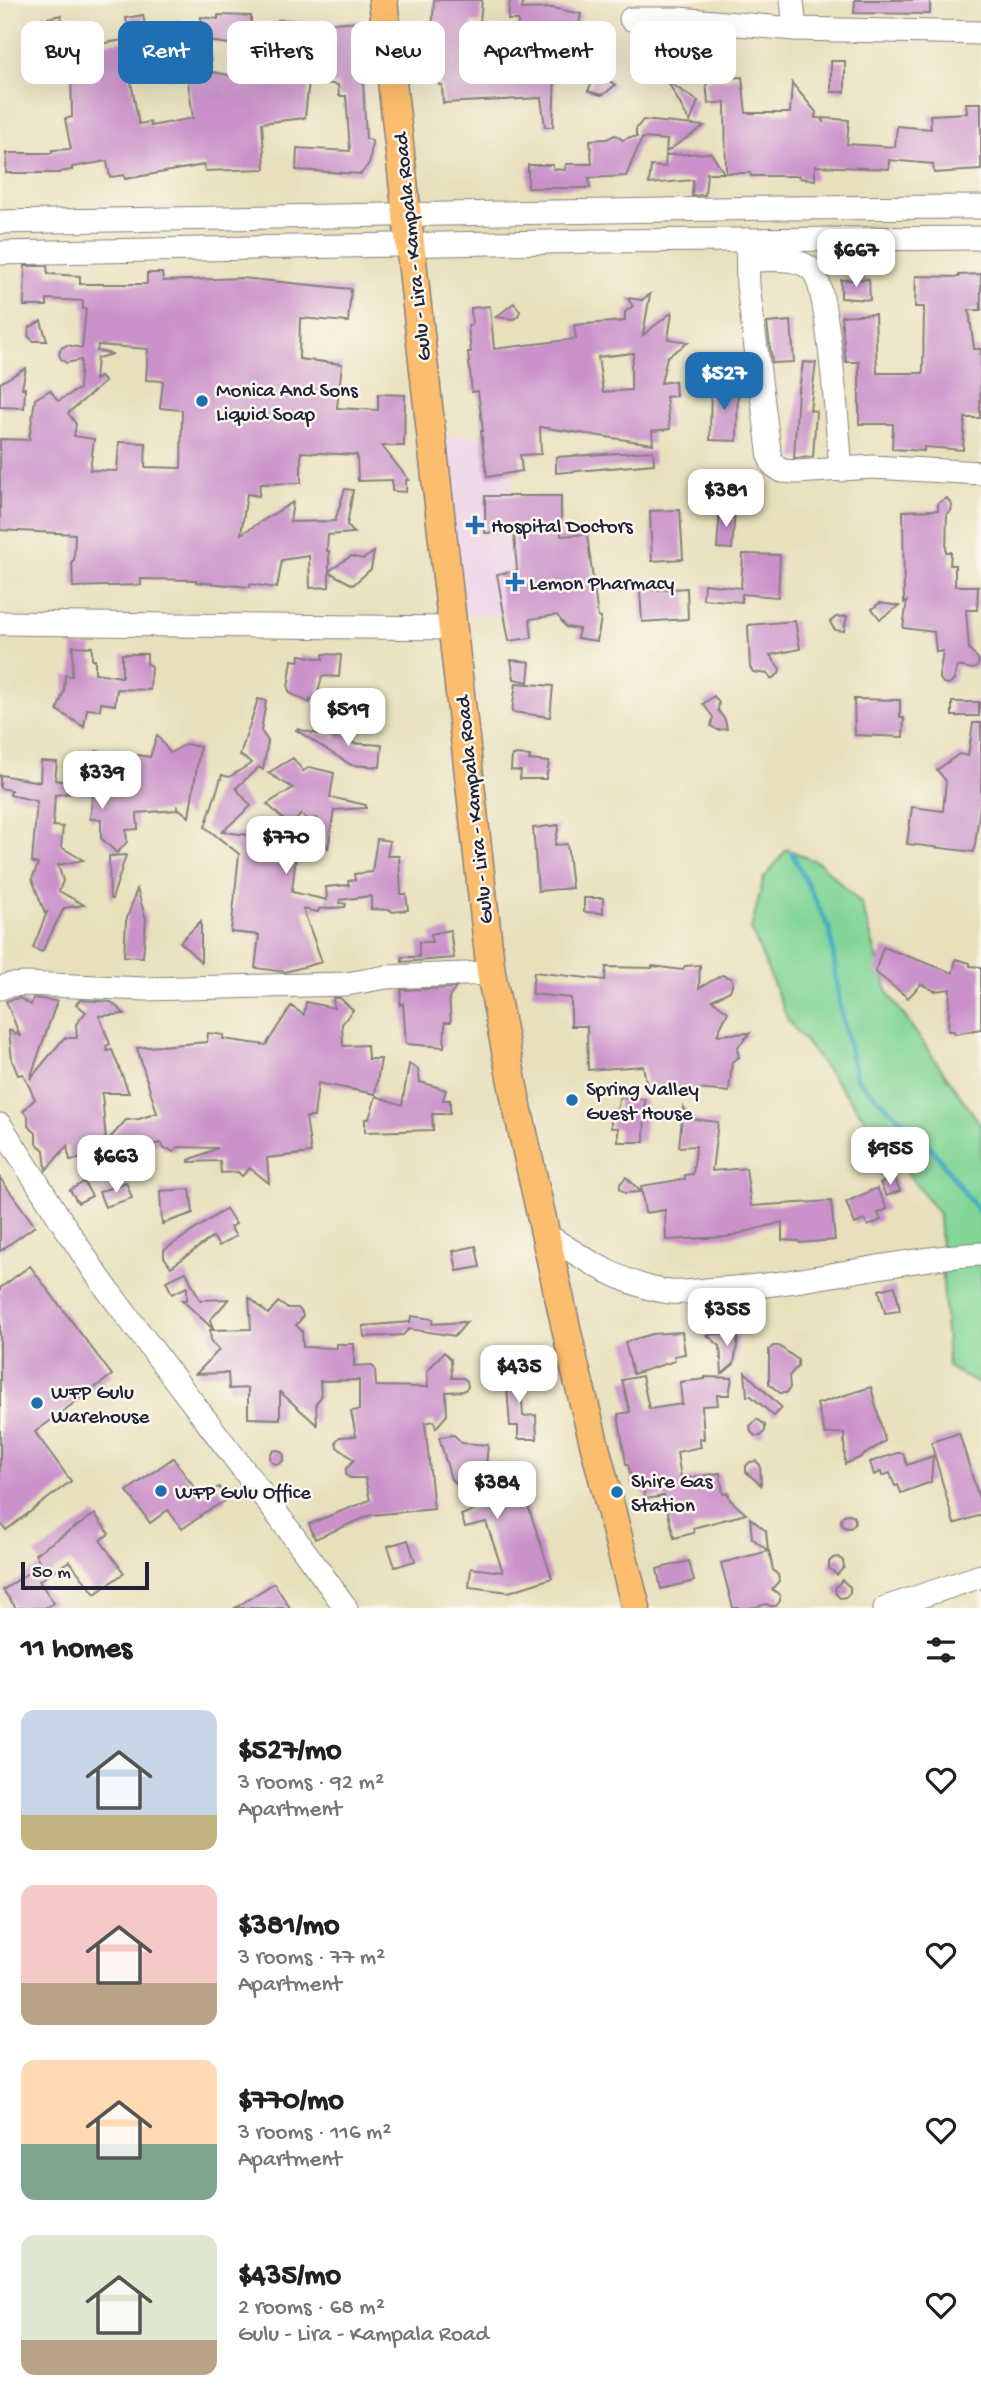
<!DOCTYPE html>
<meta charset="utf-8">
<style>
:root{--surface:#fff;--page:#f2f2f2;--text:#222;--muted:#767676;--accent:#1f6fb2}
body{margin:0;font-family:"Gochi Hand",sans-serif;background:var(--page);color:var(--text);height:100vh;display:flex;flex-direction:column;font-size:26px;white-space:nowrap}
*{box-sizing:border-box;margin:0}
p{font-size:23px;color:var(--muted)}
.icon{flex:none;width:38px;height:38px;fill:none;stroke:currentColor;stroke-width:2;stroke-linecap:round;stroke-linejoin:round}
.map{position:relative;height:1608px;overflow:hidden}
.details{display:flex;flex-direction:column;background:var(--surface);flex:1}
.details>*{flex:none}
.banner{position:absolute;left:21px;top:21px;width:940px;height:63px;display:flex;gap:14px}
.scale{position:absolute;left:21px;bottom:18px;width:128px;box-sizing:border-box;padding-left:7px;border:4px solid #22223b;border-top:0;font-size:19px;line-height:24px;white-space:nowrap;color:#22223b;-webkit-text-stroke:5px #fbf7ec;paint-order:stroke}
.price{position:absolute;translate:-50% -60px;padding:0 16px;border-radius:14px;background:#fff;color:#222;font-size:23px;line-height:46px;filter:drop-shadow(0 2px 4px #0008)}
.price::after{content:'';position:absolute;left:50%;top:42px;width:21px;height:16px;margin-left:-10px;background:inherit;clip-path:polygon(0 0,100% 0,50% 100%)}
.price.active{background:var(--accent);color:#fff}
ul{padding:0;list-style:none}
li{display:flex;align-items:center;gap:21px;height:175px;padding:0 21px}
li span{display:grid;place-items:center;flex:none;width:196px;height:140px;border-radius:14px;color:#555}
li>.icon{margin-inline-start:auto}
span .icon{width:84px;height:84px;fill:#fffc;stroke-width:1}
li b{font-size:30px}
h2{display:flex;justify-content:space-between;align-items:center;height:84px;padding:0 21px;font-size:30px}
.chip{padding:0 24px;border-radius:14px;background:var(--surface);box-shadow:0 7px 28px #0002;font-size:24px;line-height:63px}
.chip.active{background:var(--accent);color:#fff}
.map>svg:first-child{display:block}
.built{fill:#edd1e9}
.green{fill:#82d597;stroke:#527c69;stroke-width:2}
.lines{fill:none;stroke-linecap:round;stroke-linejoin:round}
.stream{stroke:#41abc1;stroke-width:5}
.building{fill:#ca91ca;fill-rule:evenodd}
.minor-casing{stroke:#85817c;stroke-width:25}
.major-casing{stroke:#85817c;stroke-width:31}
.minor{stroke:#fff;stroke-width:23}
.major{stroke:#fcbd6e;stroke-width:28}
.poi-dot{fill:#1f6fb2;stroke:#fbf7ec;stroke-width:2.5}
.labels{text-anchor:middle;stroke-width:5;stroke-linejoin:round;paint-order:stroke}
.street-label{font-size:21px;fill:#22223b;stroke:#fbf7ec}
.poi-label{font-size:21px;fill:#22223b;stroke:#fbf7ec;text-anchor:start}
</style>
<div class="map">
<svg width="981" height="1608" viewBox="0 0 981 1608">
<rect width="100%" height="100%" fill="#fbf7ec"/>
<filter id="ink" filterUnits="userSpaceOnUse"><feTurbulence type="fractalNoise" baseFrequency=".0143" numOctaves="2"/><feDisplacementMap in="SourceGraphic" scale="14" xChannelSelector="R" yChannelSelector="G"/><feConvolveMatrix kernelMatrix="1 2 1 2 8 2 1 2 1" color-interpolation-filters="sRGB"/></filter>
<filter id="wash" filterUnits="userSpaceOnUse"><feTurbulence type="fractalNoise" baseFrequency=".00686" numOctaves="4" result="noise"/><feDisplacementMap in="SourceGraphic" scale="28" xChannelSelector="R" yChannelSelector="G"/><feGaussianBlur stdDeviation="1.57" result="paint"/><feColorMatrix in="noise" values="0 0 0 0 0 0 0 0 0 0 0 0 0 0 0 0 0 1.4 0 .05"/><feComposite in="paint" operator="in"/></filter>
<g filter="url(#wash)">
<rect width="100%" height="100%" fill="#e8e0bc"/>
<polygon class="built" points="424,435 508,437 524,615 443,614"/>
<polygon class="green" points="787,849 820,863 861,903 888,993 981,1125 981,1385 948,1367 939,1214 788,1020 751,929 764,878"/>
<g class="lines">
<polyline class="stream" points="792,853 830,930 840,1007 857,1079 933,1150 981,1215"/>
</g>
<g id="blocks">
<g class="building">
<polygon points="434,0 482,0 480,23 471,23 469,54 517,55 518,20 508,20 510,0 523,0 522,9 553,8 581,14 577,33 586,35 567,47 556,45 553,127 545,127 541,98 443,103 442,85 439,85 438,38 432,37"/>
<polygon points="855,0 930,0 930,14 854,13"/>
<polygon points="61,15 65,40 52,43 48,18"/>
<polygon points="143,15 146,32 129,35 126,18"/>
<path d="M218,15L251,16V25L278,26V20L331,23L360,21L366,139L372,140L370,162L361,174L296,170L297,148L350,151L346,96H339L338,85L309,80L305,118L262,123L265,169L205,171L204,165L125,179L124,175L110,177L107,161L72,167V170L60,172V173H6L7,153H52V150L71,149L65,119L72,117L71,74H63V59H57L56,46L78,45V48L123,40L139,124L150,122L151,126L193,118L187,75L170,79L164,76L162,69L176,43L164,42L166,26L176,28V22L201,26V17L218,19ZM208,41L243,46L246,78L212,72Z"/>
<rect x="831" y="61" width="14" height="31"/>
<polygon points="602,75 615,85 606,93 601,95 588,91 594,78"/>
<polygon points="742,77 746,113 790,113 792,83 816,112 815,118 820,118 824,123 823,118 849,120 847,144 895,147 897,126 931,129 930,115 967,113 966,103 981,103 981,170 934,173 933,164 889,160 889,169 815,166 815,180 800,178 800,176 751,176 750,173 726,173 725,102 708,104 706,80"/>
<polygon points="668,82 698,101 690,122"/>
<polygon points="643,120 704,126 666,152 667,140 642,138 626,176 589,178 590,188 528,188 528,165 553,165 553,169 565,170 566,164 592,164 590,140 607,139 615,135 623,140 630,137 638,137 636,137 636,129"/>
<polygon points="711,153 724,173 707,173 705,195 692,196 693,180 649,184 651,166 665,167 666,155"/>
<path d="M25,266H47L48,274L80,276V284H147V273H162L163,281L242,278L351,289L348,322L300,318L299,359L342,364L337,408L378,410V394L405,395L404,446H382L409,480H406V492L392,491V480L358,481L357,455L301,452V483L260,484L259,496L247,494L241,534L293,502L290,522L335,521L345,489L353,490L347,525L354,533L328,535L327,551H329V571L351,556L363,559L374,552L371,569L353,585L329,572V587L310,588L309,556L282,560L277,588L250,584V587L196,582V580L141,579V585L73,587L72,561H74L75,534L0,530V439L29,440L35,399L50,390L58,401L79,389L81,360L66,363L61,359L59,354L61,348L67,345L82,348L86,309H83V301L47,299V306H24ZM98,345L148,349L146,380L163,381L160,408L182,410L181,468L145,467L146,443L119,442L117,471L90,470L94,439L74,436L76,424L68,413L105,382L100,377L95,380L97,358L113,354L97,351Z"/>
<polygon points="981,274 981,310 969,310 974,349 981,349 980,418 965,418 963,450 924,447 924,451 892,449 893,424 859,424 859,362 846,362 841,316 875,314 877,373 923,373 924,307 915,307 916,276 959,277 959,275"/>
<polygon points="869,279 870,300 841,298 841,280"/>
<path d="M650,294L643,335L672,312L668,339L689,342L667,357L661,383L675,381L676,396L666,397L670,429L652,431L653,444L540,427L541,454L520,455L522,471L487,477L481,431H483L478,391L472,392L468,352H471L468,326L472,325L471,308L490,306L494,349L576,339L574,325L625,321V312L633,306L627,298L642,300ZM634,353L631,365V390L603,392L598,357Z"/>
<polygon points="514,303 520,311 518,316 514,319 496,317"/>
<polygon points="41,321 47,341 33,341 28,336 29,328"/>
<polygon points="791,321 794,362 772,363 767,323"/>
<polygon points="803,362 816,363 810,410 816,411 813,457 794,458 798,390 799,390"/>
<polygon points="26,368 22,388 25,388 24,408 0,407 0,383"/>
<polygon points="711,382 738,384 737,441 710,440"/>
<polygon points="653,451 654,464 556,473 556,457"/>
<polygon points="485,496 561,496 561,536 587,534 598,617 601,618 597,641 577,638 579,629 566,627 557,615 530,619 532,638 509,641 497,574 517,571 514,533 485,533"/>
<polygon points="947,498 952,505 951,511 947,514 946,552 951,552 950,565 955,565 955,586 978,586 977,610 966,610 969,649 979,660 978,666 973,669 957,666 954,680 949,684 943,683 939,677 943,651 936,652 934,632 903,628 907,601 904,603 903,511 938,510 938,503"/>
<polygon points="720,509 735,510 732,549 717,548"/>
<polygon points="680,510 683,559 652,561 650,511"/>
<polygon points="743,554 780,555 778,597 742,594 742,602 703,599 704,584 741,588"/>
<polygon points="687,588 688,619 642,622 640,591"/>
<polygon points="880,603 899,606 880,619 872,609"/>
<polygon points="847,616 844,631 835,630 830,622 836,617"/>
<polygon points="795,621 800,649 770,655 780,669 779,674 771,679 768,674 753,672 750,667 748,625"/>
<polygon points="73,646 92,647 92,660 95,660 95,673 122,677 122,654 147,654 147,664 151,665 150,690 117,689 115,705 101,703 100,710 87,709 84,727 57,710 64,691 65,675 72,676"/>
<polygon points="323,654 341,655 339,677 322,676 316,701 310,699 310,703 290,693 288,688 292,660 299,661 300,655 323,659"/>
<polygon points="511,660 530,662 528,682 514,679"/>
<polygon points="516,683 553,686 550,717 512,712"/>
<polygon points="714,696 719,703 718,710 725,720 727,729 718,730 711,726 713,717 703,704"/>
<polygon points="258,699 266,701 261,731 268,741 263,770 259,767 236,788 251,806 222,832 267,837 265,852 296,855 292,892 327,900 326,887 349,885 348,881 355,880 354,874 372,872 377,839 390,841 387,856 399,856 401,894 406,894 408,910 392,912 391,910 371,909 371,896 340,900 340,903 346,904 345,907 319,909 318,912 303,909 322,962 285,972 255,968 259,935 231,932 239,854 205,827 222,775 229,777 252,763 240,755"/>
<polygon points="854,699 900,700 900,718 904,718 903,737 855,735"/>
<rect x="952" y="702" width="27" height="14"/>
<polygon points="973,723 981,723 981,799 974,852 907,844 912,807 943,811 946,781 937,770 959,754 968,756"/>
<polygon points="338,727 351,729 348,743 382,745 380,767 351,765 296,730 297,729 336,738"/>
<polygon points="157,735 170,753 186,744 200,747 189,817 177,807 177,810 137,813 138,829 126,830 127,842 117,853 101,838 101,819 90,819 93,790 55,795 53,826 63,827 61,847 83,860 58,865 63,881 59,891 84,905 64,908 42,952 33,948 47,912 45,913 32,879 38,864 32,862 37,801 10,795 11,790 0,788 0,775 40,782 41,761 57,762 55,780 93,786 96,751 114,753 113,770 139,755 150,757"/>
<polygon points="512,755 530,756 529,760 549,762 546,779 520,779 521,771 511,770"/>
<polygon points="293,758 303,771 310,767 334,773 330,797 366,805 366,808 334,810 328,849 317,818 309,820 301,814 291,826 267,804 293,788 268,773"/>
<polygon points="559,825 555,845 567,844 572,888 538,891 533,828"/>
<polygon points="126,855 112,899 110,898 109,856"/>
<polygon points="137,889 146,919 143,957 124,956 126,921"/>
<polygon points="584,898 603,898 603,913 584,912"/>
<polygon points="201,921 201,962 180,942"/>
<polygon points="450,930 454,958 402,962 402,957 419,957 419,942 432,942 431,934"/>
<polygon points="883,947 953,973 956,959 970,963 970,966 981,967 981,1029 955,1034 954,1031 948,1031 950,989 935,991 921,984 908,998 875,972"/>
<polygon points="700,965 699,988 722,975 731,978 733,982 730,991 712,1000 728,1012 717,1035 750,1033 737,1048 739,1057 732,1062 729,1092 696,1089 692,1094 685,1089 647,1086 643,1066 588,1070 587,1026 571,1026 571,998 532,994 534,972 605,980 606,967 652,968 652,966 682,970 685,966"/>
<polygon points="456,988 449,997 451,1022 445,1022 444,1047 406,1044 403,1003 400,1005 401,990"/>
<polygon points="19,998 31,1005 33,998 57,1001 30,1079 64,1038 77,1038 76,1024 86,1012 76,1004 80,1000 111,1002 125,1014 99,1016 110,1044 106,1046 107,1051 112,1050 129,1093 102,1093 107,1153 83,1154 83,1158 70,1160 67,1146 46,1170 44,1150 36,1143 36,1133 28,1126 28,1116 23,1111 35,1099 23,1074 18,1075 12,1060 9,1030 20,1036 6,1001"/>
<polygon points="333,998 340,998 353,1010 342,1024 343,1046 367,1045 368,1059 381,1059 375,1094 318,1083 314,1117 306,1117 311,1153 267,1158 269,1183 250,1168 242,1176 238,1172 221,1173 220,1161 189,1162 189,1160 218,1148 177,1147 173,1152 169,1149 164,1149 161,1143 120,1151 109,1139 126,1120 139,1119 157,1113 137,1048 207,1042 208,1033 224,1035 223,1039 266,1045 291,1006 304,1015 306,1002 334,1008"/>
<polygon points="409,1064 418,1069 420,1082 446,1090 443,1100 450,1100 450,1114 432,1114 433,1130 365,1132 365,1119 369,1119 376,1096 402,1105"/>
<polygon points="619,1098 645,1099 644,1142 618,1142 618,1128 611,1128 611,1109 618,1110"/>
<polygon points="683,1107 693,1119 718,1122 712,1171 746,1168 751,1206 831,1201 835,1240 800,1243 799,1241 782,1240 782,1222 726,1237 666,1240 665,1210 645,1213 641,1186 685,1179 685,1175 693,1174 696,1146 679,1147"/>
<polygon points="626,1177 641,1192 625,1193 620,1189 620,1184"/>
<polygon points="894,1177 900,1191 886,1196 880,1183"/>
<polygon points="0,1178 35,1226 0,1251"/>
<polygon points="84,1182 92,1196 78,1203 70,1190"/>
<polygon points="126,1182 132,1198 105,1207 99,1192"/>
<polygon points="877,1188 887,1209 878,1213 881,1220 868,1226 865,1219 855,1224 846,1202"/>
<polygon points="190,1189 193,1213 162,1224 160,1191"/>
<polygon points="226,1209 236,1224 230,1227 236,1236 219,1246 213,1237 171,1267 164,1257 164,1250"/>
<polygon points="476,1246 480,1267 457,1271 453,1251"/>
<polygon points="30,1266 112,1375 35,1432 71,1481 6,1530 0,1522 0,1288"/>
<polygon points="186,1272 200,1300 229,1299 210,1320 213,1329 182,1300 187,1300 187,1287 172,1294 166,1281"/>
<polygon points="895,1286 900,1311 885,1313 879,1290"/>
<polygon points="249,1297 268,1314 278,1302 287,1308 298,1308 302,1312 303,1317 296,1325 302,1331 303,1347 337,1348 337,1344 354,1344 354,1366 371,1365 375,1369 376,1386 428,1387 427,1371 444,1352 451,1359 452,1378 463,1378 467,1381 468,1387 464,1391 446,1392 447,1415 436,1428 434,1421 425,1423 434,1509 371,1515 315,1539 309,1524 370,1500 365,1478 350,1478 346,1475 346,1469 354,1460 337,1447 336,1441 340,1437 356,1436 351,1411 359,1410 359,1380 320,1381 321,1397 316,1403 317,1425 280,1392 280,1419 248,1418 248,1388 229,1389 228,1373 196,1374 219,1350 211,1342 210,1330 251,1329"/>
<polygon points="411,1316 433,1319 432,1324 467,1322 455,1336 409,1329 403,1335 364,1337 363,1326 410,1322"/>
<polygon points="682,1332 685,1354 674,1356 675,1361 633,1374 625,1342 652,1334"/>
<polygon points="739,1332 734,1364 722,1374 720,1346 707,1335"/>
<polygon points="773,1346 779,1346 798,1360 798,1366 789,1376 790,1388 786,1393 780,1393 769,1384 769,1350"/>
<polygon points="526,1371 529,1385 521,1386 523,1416 536,1415 537,1439 518,1439 518,1426 510,1426 507,1388 503,1389 500,1375"/>
<polygon points="745,1372 782,1408 774,1416 751,1396 747,1396"/>
<polygon points="642,1376 649,1409 682,1404 680,1382 705,1379 705,1377 732,1378 729,1395 717,1395 718,1405 702,1406 704,1439 699,1438 701,1447 677,1452 681,1479 720,1473 723,1494 728,1493 730,1500 746,1514 693,1528 694,1533 674,1538 664,1496 645,1499 643,1486 633,1488 628,1464 626,1464 618,1414 630,1412 622,1380"/>
<polygon points="871,1387 885,1441 859,1458 845,1464 844,1433 825,1434 817,1404"/>
<polygon points="757,1419 765,1425 765,1431 761,1436 755,1436 751,1432 750,1426"/>
<polygon points="959,1433 981,1505 981,1515 954,1524 931,1442"/>
<polygon points="454,1435 462,1443 488,1445 486,1465 489,1465 494,1499 523,1491 552,1578 509,1592 469,1587 471,1568 503,1572 486,1522 465,1527 461,1515 490,1504 480,1505 451,1479 439,1437"/>
<circle cx="277" cy="1457" r="7"/>
<polygon points="897,1453 903,1453 907,1465 933,1456 931,1482 901,1493 898,1485 895,1486 890,1473 882,1476 881,1472 874,1475 870,1462"/>
<polygon points="173,1458 201,1497 219,1487 227,1500 200,1515 201,1516 182,1529 168,1510 150,1523 127,1491"/>
<polygon points="756,1461 760,1465 761,1485 746,1472 746,1466 750,1462"/>
<circle cx="848" cy="1521" r="7"/>
<polygon points="95,1514 109,1534 100,1540 124,1573 95,1594 69,1561 39,1581 54,1603 45,1608 16,1608 3,1590 41,1564 35,1554"/>
<polygon points="750,1518 766,1531 768,1551 752,1538"/>
<polygon points="408,1540 415,1561 395,1567 388,1546"/>
<polygon points="769,1551 773,1570 778,1575 779,1581 772,1589 780,1595 780,1601 776,1606 770,1606 767,1604 750,1608 733,1608 721,1563"/>
<polygon points="839,1557 843,1561 844,1567 837,1575 829,1568 829,1562 833,1558"/>
<polygon points="689,1561 694,1581 661,1589 657,1569"/>
<polygon points="842,1580 850,1587 850,1593 846,1597 840,1598 836,1594 835,1588"/>
<polygon points="274,1583 290,1608 235,1608"/>
</g>
</g>
</g>
<g filter="url(#ink)">
<use href="#blocks" fill-opacity="0" stroke="#85817c" stroke-width="2"/>
<g class="lines">
<g class="minor-casing">
<g id="minor">
<polyline points="792,0 795,29 981,33"/>
<polyline points="631,19 679,19 795,29"/>
<polyline points="0,222 776,208 981,207"/>
<polyline points="747,240 748,286 770,458 773,465 782,471 797,472 872,467 981,473"/>
<polyline points="0,253 597,241 981,238"/>
<path d="M748,260C767,261 795,255 811,269C829,284 838,438 841,470"/>
<polyline points="0,623 452,628"/>
<polyline points="0,988 9,985 26,984 145,989 347,984 386,977 491,973"/>
<path d="M0,1125C36,1179 69,1236 107,1289C186,1396 269,1500 346,1608"/>
<path d="M545,1234C581,1257 626,1287 670,1292C685,1293 702,1290 718,1289C806,1285 893,1259 981,1254"/>
<polyline points="885,1608 981,1576"/>
</g>
</g>
<g class="major-casing">
<polyline id="major" points="383,0 491,973 515,1097 574,1364 636,1608"/>
</g>
<use href="#minor" class="minor"/>
<use href="#major" class="major"/>
</g>
</g>
<g class="poi-dot">
<circle cx="202" cy="401" r="7"/>
<path d="M471.5 514.5h7v7h7v7h-7v7h-7v-7h-7v-7h7z"/>
<path d="M511.5 571.5h7v7h7v7h-7v7h-7v-7h-7v-7h7z"/>
<circle cx="572" cy="1100" r="7"/>
<circle cx="37" cy="1403" r="7"/>
<circle cx="161" cy="1491" r="7"/>
<circle cx="617" cy="1492" r="7"/>
</g>
<g class="labels">
<g class="street-label">
<text transform="translate(411 247) rotate(-96)" y="7">Gulu - Lira - Kampala Road</text>
<text transform="translate(473 810) rotate(-96)" y="7">Gulu - Lira - Kampala Road</text>
</g>
<g class="poi-label">
<text x="216" y="396">Monica And Sons<tspan x="216" dy="24">Liquid Soap</tspan></text>
<text x="491" y="532">Hospital Doctors</text>
<text x="529" y="589">Lemon Pharmacy</text>
<text x="586" y="1095">Spring Valley<tspan x="586" dy="24">Guest House</tspan></text>
<text x="51" y="1398">WFP Gulu<tspan x="51" dy="24">Warehouse</tspan></text>
<text x="631" y="1487">Shire Gas<tspan x="631" dy="24">Station</tspan></text>
<text x="175" y="1498">WFP Gulu Office</text>
</g>
</g>
</svg>
<div class="scale">50 m</div>
<b class="price" style="left:856px;top:289px">$667</b>
<b class="price active" style="left:724px;top:412px">$527</b>
<b class="price" style="left:726px;top:529px">$381</b>
<b class="price" style="left:348px;top:748px">$519</b>
<b class="price" style="left:102px;top:811px">$339</b>
<b class="price" style="left:286px;top:876px">$770</b>
<b class="price" style="left:890px;top:1187px">$955</b>
<b class="price" style="left:116px;top:1195px">$663</b>
<b class="price" style="left:727px;top:1348px">$355</b>
<b class="price" style="left:519px;top:1405px">$435</b>
<b class="price" style="left:497px;top:1521px">$384</b>
<div class="banner">
<a class="chip">Buy</a>
<a class="chip active">Rent</a>
<a class="chip">Filters</a>
<a class="chip">New</a>
<a class="chip">Apartment</a>
<a class="chip">House</a>
</div>
</div>
<section class="details">
<h2>11 homes<svg class="icon" aria-label="filters" viewBox="0 0 24 24"><path d="M4 7h16M4 17h16"/><circle cx="9" cy="7" r="2"/><circle cx="15" cy="17" r="2"/></svg></h2>
<ul>
<li><span style="background:linear-gradient(#c9d6e8 75%,#c2b280 0)"><svg class="icon" aria-label="home" viewBox="0 0 24 24"><path d="M3 11l9-7 9 7M6 9v11h12V9"/></svg></span><div><b>$527/mo</b><p>3 rooms · 92 m²</p><p>Apartment</p></div><svg class="icon" aria-label="heart" viewBox="0 0 24 24"><path d="M12 20l-8-8c-3-5 5-10 8-4 3-6 11-1 8 4z"/></svg></li>
<li><span style="background:linear-gradient(#f6c9c9 70%,#b9a48a 0)"><svg class="icon" aria-label="home" viewBox="0 0 24 24"><path d="M3 11l9-7 9 7M6 9v11h12V9"/></svg></span><div><b>$381/mo</b><p>3 rooms · 77 m²</p><p>Apartment</p></div><svg class="icon" aria-label="heart" viewBox="0 0 24 24"><path d="M12 20l-8-8c-3-5 5-10 8-4 3-6 11-1 8 4z"/></svg></li>
<li><span style="background:linear-gradient(#ffd9b3 60%,#7fa58c 0)"><svg class="icon" aria-label="home" viewBox="0 0 24 24"><path d="M3 11l9-7 9 7M6 9v11h12V9"/></svg></span><div><b>$770/mo</b><p>3 rooms · 116 m²</p><p>Apartment</p></div><svg class="icon" aria-label="heart" viewBox="0 0 24 24"><path d="M12 20l-8-8c-3-5 5-10 8-4 3-6 11-1 8 4z"/></svg></li>
<li><span style="background:linear-gradient(#dfe7d0 75%,#b9a48a 0)"><svg class="icon" aria-label="home" viewBox="0 0 24 24"><path d="M3 11l9-7 9 7M6 9v11h12V9"/></svg></span><div><b>$435/mo</b><p>2 rooms · 68 m²</p><p>Gulu - Lira - Kampala Road</p></div><svg class="icon" aria-label="heart" viewBox="0 0 24 24"><path d="M12 20l-8-8c-3-5 5-10 8-4 3-6 11-1 8 4z"/></svg></li>
</ul>
</section>
